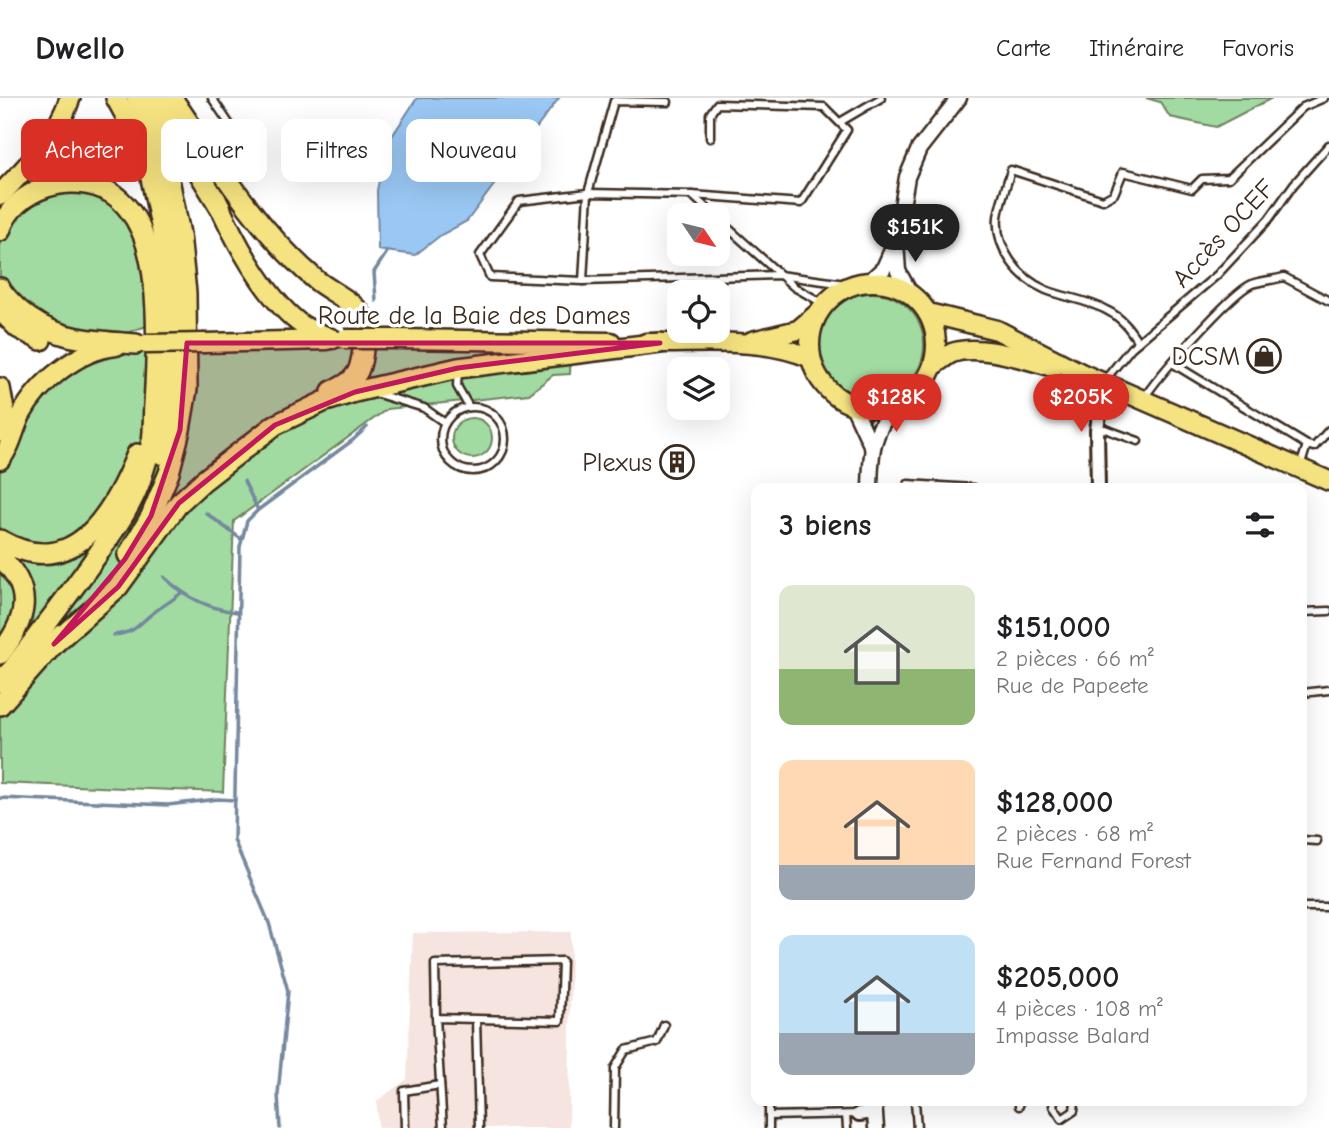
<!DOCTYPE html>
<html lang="fr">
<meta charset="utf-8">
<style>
:root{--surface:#fff;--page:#f2f2f2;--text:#202124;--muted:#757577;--line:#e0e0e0;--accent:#d93025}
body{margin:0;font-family:"Comic Neue",sans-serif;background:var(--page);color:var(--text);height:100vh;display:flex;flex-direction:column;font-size:26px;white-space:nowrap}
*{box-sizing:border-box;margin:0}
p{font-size:23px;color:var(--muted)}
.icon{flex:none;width:38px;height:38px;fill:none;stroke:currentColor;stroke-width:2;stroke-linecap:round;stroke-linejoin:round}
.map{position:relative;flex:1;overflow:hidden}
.sheet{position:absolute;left:751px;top:385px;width:556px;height:623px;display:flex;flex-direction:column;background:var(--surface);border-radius:14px;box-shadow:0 7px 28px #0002}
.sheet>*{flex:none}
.guide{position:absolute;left:21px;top:21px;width:625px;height:63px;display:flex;gap:14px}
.needle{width:46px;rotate:125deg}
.controls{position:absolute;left:667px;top:105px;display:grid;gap:14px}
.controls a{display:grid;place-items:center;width:63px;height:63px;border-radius:14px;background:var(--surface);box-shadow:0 7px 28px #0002;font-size:35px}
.price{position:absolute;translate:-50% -60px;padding:0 16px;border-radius:24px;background:var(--accent);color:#fff;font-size:23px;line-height:46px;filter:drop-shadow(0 2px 4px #0008)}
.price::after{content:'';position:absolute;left:50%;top:42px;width:21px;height:16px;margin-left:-10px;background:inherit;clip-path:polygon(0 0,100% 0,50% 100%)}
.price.selected{background:#222;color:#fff}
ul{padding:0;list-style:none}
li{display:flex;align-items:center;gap:21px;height:175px;padding:0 28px}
li span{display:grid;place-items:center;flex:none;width:196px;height:140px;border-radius:14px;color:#555}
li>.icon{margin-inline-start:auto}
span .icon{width:84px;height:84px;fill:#fffc;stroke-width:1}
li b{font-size:30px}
h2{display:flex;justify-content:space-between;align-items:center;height:84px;padding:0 28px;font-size:30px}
.chip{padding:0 24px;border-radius:14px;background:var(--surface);box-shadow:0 7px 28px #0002;font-size:24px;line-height:63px}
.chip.selected{background:var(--accent);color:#fff}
header{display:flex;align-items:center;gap:42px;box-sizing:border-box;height:98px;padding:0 35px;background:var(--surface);border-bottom:2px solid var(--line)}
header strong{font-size:33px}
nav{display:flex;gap:38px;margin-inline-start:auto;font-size:24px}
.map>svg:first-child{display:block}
.built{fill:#f5e4df}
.green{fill:#a1dba1;stroke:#6e8260;stroke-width:2}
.water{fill:#9ac7f4;stroke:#74889e;stroke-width:2}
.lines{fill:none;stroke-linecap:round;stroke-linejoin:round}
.stream{stroke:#74889e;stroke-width:3.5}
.service-casing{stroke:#3b2a1e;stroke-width:11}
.minor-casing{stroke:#3b2a1e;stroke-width:18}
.tertiary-casing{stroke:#3b2a1e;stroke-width:19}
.primary-casing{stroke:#3b2a1e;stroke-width:23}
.trunk-casing{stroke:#3b2a1e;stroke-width:24}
.service{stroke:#fff;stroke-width:6}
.minor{stroke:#fff;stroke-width:12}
.tertiary{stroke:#fff;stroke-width:14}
.primary{stroke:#f5e381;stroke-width:18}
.trunk{stroke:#f5e381;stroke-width:19}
.primary-bridge-casing{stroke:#3b2a1e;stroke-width:23;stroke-linecap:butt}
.primary-bridge{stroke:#f5e381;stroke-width:18}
.marked{fill:#c2185b;fill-opacity:0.2;stroke:#c2185b;stroke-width:5;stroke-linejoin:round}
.labels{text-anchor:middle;stroke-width:7;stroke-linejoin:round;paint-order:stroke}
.street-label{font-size:26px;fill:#3b2a1e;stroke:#fff}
.poi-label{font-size:26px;fill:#3b2a1e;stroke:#fff;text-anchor:end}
</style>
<header>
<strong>Dwello</strong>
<nav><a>Carte</a><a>Itinéraire</a><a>Favoris</a></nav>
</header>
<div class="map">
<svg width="1329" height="1030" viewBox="0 0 1329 1030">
<rect width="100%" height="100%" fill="#fff"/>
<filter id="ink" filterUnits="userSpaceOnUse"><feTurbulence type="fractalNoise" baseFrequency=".0143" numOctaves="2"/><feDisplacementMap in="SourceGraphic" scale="14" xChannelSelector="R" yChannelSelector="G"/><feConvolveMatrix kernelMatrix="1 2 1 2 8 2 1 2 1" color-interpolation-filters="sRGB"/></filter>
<g filter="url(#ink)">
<polygon class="built" points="571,834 569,1030 378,1030 377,1003 407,981 413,835"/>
<g class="green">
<polygon points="1146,0 1272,0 1216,29 1170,19 1160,4"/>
<polygon points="69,86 129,112 155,225 104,243 59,237 0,190 0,133 15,107"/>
<circle cx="872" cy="247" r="52"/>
<polygon points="285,250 571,250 570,276 553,277 529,296 387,311 234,423 223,694 0,685 0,371 15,352 31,315 51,291 94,262 133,253"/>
<circle cx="472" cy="340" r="20"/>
</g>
<polygon class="water" points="417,0 559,0 467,123 441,137 415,157 378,152 377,92 387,46"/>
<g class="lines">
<g class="stream">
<polyline points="376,203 374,174 387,154"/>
<polyline points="244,383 258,412"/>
<polyline points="206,415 241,441"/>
<path d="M164,479C185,499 208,511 237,514"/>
<path d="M114,537C137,534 136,528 153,515C162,508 172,503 181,495"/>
<polyline points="0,700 168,707 218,701 235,702"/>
<polyline points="280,1030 278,996 288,893 269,825 234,742 240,449 247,423 258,412 353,342 367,329"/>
</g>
<g class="service-casing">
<g id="service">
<polyline points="212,0 259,70"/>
<polyline points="840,24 881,0"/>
<polyline points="710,40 710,16 717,6 824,9 847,32 801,105 692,97 588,95 519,103 480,157 490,179 583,183 779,177 853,187"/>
<polyline points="692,97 714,117"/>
<polyline points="718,121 794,189 824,206"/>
<polyline points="583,183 588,95 614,3 668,4"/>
<path d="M1138,244C1130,231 1122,220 1108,213C1089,202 1066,200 1046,192C1018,180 995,150 998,119C1000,104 1007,87 1011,72L1103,102L1114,96L1123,74L1192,91L1202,81L1229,80L1303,9L1324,0"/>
<polyline points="1172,265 1307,347"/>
<polyline points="458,272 457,288 469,309"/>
<polyline points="1104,283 1131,250 1217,177 1269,121 1294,86 1329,47"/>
<polyline points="378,296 424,310 445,325"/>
<path d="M1143,302C1155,281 1232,194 1252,186C1261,183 1273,182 1284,179L1329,203"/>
<circle cx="473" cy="341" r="32"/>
<polyline points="1097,332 1105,331 1138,343"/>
<polyline points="1300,369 1307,347 1314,349 1329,332"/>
<polyline points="908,390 908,386 973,390"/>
<polyline points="1302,514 1329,513"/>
<polyline points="1302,595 1329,592"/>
<polyline points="1302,742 1317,743"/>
<polyline points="1302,809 1329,809"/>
<polyline points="436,920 435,866 562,863 560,923 436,920 443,1030"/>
<polyline points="476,922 479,1030"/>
<polyline points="769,1003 769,1030"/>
<polyline points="915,1003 917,1030"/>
<polyline points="1054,1003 1053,1008 1062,1021 1074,1013 1075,1003"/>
<polyline points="1019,1008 1020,1003"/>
<polyline points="846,1017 847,1030"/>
<polyline points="769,1018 859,1016"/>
<polyline points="405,1030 404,993 440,987"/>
<polyline points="614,1030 615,970 626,952 657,944 664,927"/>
</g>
</g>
<g class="minor-casing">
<g id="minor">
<polyline points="1098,390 1097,332 1103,284"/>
<polyline points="859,1016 875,1014"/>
</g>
</g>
<g class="tertiary-casing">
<g id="tertiary">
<polyline points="870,183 884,170 895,145"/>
<polyline points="910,195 898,173 896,144 907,79 919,51 959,0"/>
<polyline points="853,308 872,349"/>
<path d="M870,390C871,353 871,339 894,307"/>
<polyline points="874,1003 876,1030"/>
</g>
</g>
<g class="primary-casing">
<g id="primary">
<path d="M216,100C233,140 264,197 298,224C308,232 322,236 333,241"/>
<circle cx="873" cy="247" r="63"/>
<polyline points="928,215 997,232 1081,275 1329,383"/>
<polyline points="397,241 611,244"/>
<polyline points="752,243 798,232 818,215"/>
<polyline points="205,245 327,242"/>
<path d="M646,245C700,246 759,238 811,260"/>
<path d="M934,267C940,263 946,258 952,255C978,245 1027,262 1054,269"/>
<path d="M0,362C12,348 13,333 21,317C39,284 78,252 116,248"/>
</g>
</g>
<g class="trunk-casing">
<g id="trunk">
<polyline points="116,0 128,22 151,80 166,152 172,282 161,356"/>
<polyline points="153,0 221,111"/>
<path d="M172,0C215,63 256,131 315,181C330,194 356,203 364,222C366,229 364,237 364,243C361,271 360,282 332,293"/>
<path d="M0,97C28,67 57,40 70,0"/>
<path d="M0,133C13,90 73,72 111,95C124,103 135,118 141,132C161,176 157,257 154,306C153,318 154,331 152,343C149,356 144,371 140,384C131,409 115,431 100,453C73,492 43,530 15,568"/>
<path d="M0,190C4,198 11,204 18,211C53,243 91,242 136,246"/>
<polyline points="0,212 18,230 41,242"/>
<polyline points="0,290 4,312 0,334"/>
<path d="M0,442C74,485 113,415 137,356"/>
<polyline points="128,457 151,418 169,375 180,332 187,291 186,195 180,136 170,86 157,45 137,0"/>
<path d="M0,459C35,492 27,522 0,556"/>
<polyline points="54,546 118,489 179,405 203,383 275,327 323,304 355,294 458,270 660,245"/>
<polyline points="0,584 24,559"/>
<polyline points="0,607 62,537"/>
</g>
</g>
<use href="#service" class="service"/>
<use href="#minor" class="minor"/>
<use href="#tertiary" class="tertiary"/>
<use href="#primary" class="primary"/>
<use href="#trunk" class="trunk"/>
<g class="primary-bridge-casing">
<g id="primary-bridge">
<polyline points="344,241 397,241"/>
<polyline points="146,246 205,245"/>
</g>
</g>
<use href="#primary-bridge" class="primary-bridge"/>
</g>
</g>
<path class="marked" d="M187,245H660L458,270L355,294L275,327L179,405L118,489L54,546L125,461L151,418L180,332Z"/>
<defs>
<g id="shop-ring" transform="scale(1.75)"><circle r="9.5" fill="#fff" stroke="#3b2a1e" stroke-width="1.5"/><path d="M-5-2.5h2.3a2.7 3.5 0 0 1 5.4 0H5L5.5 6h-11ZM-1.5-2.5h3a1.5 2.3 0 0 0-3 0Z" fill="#3b2a1e"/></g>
<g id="building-ring" transform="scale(1.75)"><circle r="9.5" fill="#fff" stroke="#3b2a1e" stroke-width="1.5"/><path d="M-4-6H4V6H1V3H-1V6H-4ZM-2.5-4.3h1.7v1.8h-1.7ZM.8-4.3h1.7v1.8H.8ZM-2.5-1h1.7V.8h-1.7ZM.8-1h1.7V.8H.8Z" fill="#3b2a1e"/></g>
</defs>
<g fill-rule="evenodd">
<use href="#shop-ring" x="1264" y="258"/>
<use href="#building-ring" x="677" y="364"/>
</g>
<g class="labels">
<g class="street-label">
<text transform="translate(1223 135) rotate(-47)" y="9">Accès OCEF</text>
<text x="474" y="226">Route de la Baie des Dames</text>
</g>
<g class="poi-label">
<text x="1240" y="267">DCSM</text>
<text x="652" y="373">Plexus</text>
</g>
</g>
</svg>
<div class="controls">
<a><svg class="needle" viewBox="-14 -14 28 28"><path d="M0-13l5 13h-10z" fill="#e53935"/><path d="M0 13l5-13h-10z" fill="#757577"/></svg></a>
<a><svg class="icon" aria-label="locate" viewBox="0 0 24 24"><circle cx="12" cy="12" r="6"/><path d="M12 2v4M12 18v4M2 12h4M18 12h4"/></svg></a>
<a><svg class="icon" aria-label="layers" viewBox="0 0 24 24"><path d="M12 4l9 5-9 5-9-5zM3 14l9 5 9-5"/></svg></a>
</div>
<b class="price selected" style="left:915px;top:166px">$151K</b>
<b class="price" style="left:896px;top:336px">$128K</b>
<b class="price" style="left:1081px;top:336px">$205K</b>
<div class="guide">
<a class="chip selected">Acheter</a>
<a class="chip">Louer</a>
<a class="chip">Filtres</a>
<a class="chip">Nouveau</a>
</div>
<section class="sheet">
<h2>3 biens<svg class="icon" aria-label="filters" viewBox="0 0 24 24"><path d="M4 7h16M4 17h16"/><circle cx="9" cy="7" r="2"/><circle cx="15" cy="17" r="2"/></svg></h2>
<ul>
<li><span style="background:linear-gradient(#dfe7d0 60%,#8fb573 0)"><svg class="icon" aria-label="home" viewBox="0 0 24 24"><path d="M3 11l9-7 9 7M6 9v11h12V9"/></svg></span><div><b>$151,000</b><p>2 pièces · 66 m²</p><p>Rue de Papeete</p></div></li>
<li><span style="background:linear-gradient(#ffd9b3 75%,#9aa5b1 0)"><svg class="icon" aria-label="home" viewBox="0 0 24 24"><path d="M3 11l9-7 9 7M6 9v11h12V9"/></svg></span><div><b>$128,000</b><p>2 pièces · 68 m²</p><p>Rue Fernand Forest</p></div></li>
<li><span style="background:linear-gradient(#bfe0f5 70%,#9aa5b1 0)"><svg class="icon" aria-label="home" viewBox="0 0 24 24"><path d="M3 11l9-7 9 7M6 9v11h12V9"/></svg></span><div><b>$205,000</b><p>4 pièces · 108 m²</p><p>Impasse Balard</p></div></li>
</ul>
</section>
</div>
